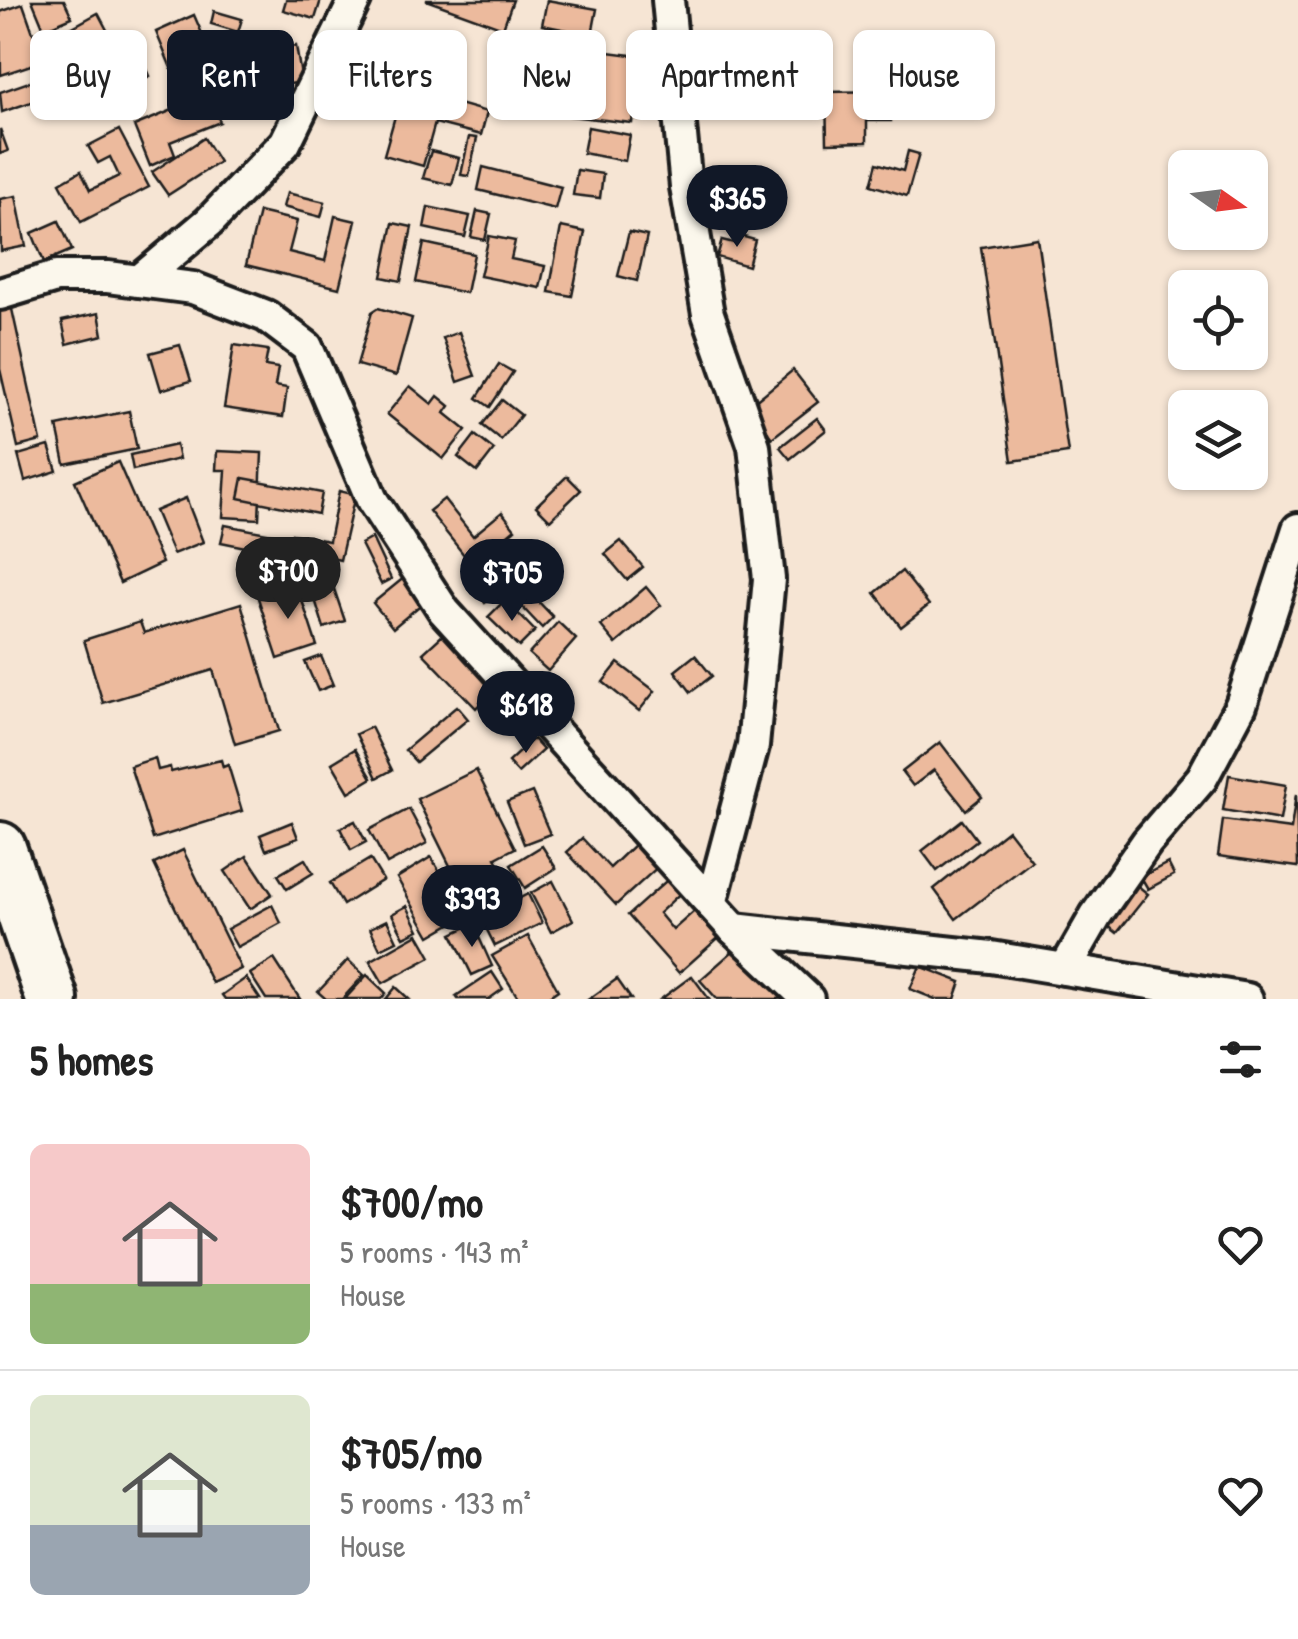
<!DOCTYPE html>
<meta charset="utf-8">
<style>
:root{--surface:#fff;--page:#f2f2f2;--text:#222;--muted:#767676;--line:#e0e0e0;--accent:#111827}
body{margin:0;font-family:"Patrick Hand",sans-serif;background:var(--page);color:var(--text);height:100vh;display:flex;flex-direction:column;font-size:38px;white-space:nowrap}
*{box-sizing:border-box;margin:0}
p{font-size:32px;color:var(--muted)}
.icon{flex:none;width:55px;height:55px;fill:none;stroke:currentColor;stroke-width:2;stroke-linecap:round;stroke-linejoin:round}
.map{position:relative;height:999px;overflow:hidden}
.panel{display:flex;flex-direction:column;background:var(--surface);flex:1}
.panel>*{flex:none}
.banner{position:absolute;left:30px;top:30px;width:1240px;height:90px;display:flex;gap:20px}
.needle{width:65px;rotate:104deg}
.tools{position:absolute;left:1168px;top:150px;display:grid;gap:20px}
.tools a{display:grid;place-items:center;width:100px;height:100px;border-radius:15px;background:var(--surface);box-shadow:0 2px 8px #0004;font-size:50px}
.price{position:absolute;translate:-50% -85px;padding:0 22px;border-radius:35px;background:var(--accent);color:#fff;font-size:32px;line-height:65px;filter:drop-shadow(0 2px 5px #0008)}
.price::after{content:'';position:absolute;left:50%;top:60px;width:30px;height:22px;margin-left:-15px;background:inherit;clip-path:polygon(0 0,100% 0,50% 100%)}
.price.on{background:#222;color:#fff}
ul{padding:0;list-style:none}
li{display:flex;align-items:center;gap:30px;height:250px;padding:0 30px}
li+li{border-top:2px solid var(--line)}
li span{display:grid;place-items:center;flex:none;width:280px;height:200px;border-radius:15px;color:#555}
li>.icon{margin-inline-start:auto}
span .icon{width:120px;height:120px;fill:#fffc;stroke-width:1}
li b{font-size:42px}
h2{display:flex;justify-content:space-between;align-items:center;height:120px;padding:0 30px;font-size:42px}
.chip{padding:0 35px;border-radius:15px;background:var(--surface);box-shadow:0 2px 8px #0004;font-size:35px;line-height:90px}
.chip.on{background:var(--accent);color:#fff}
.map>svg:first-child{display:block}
.building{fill:#ecba9d;stroke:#1c1c1c;stroke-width:2.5}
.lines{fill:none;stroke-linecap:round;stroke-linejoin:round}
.minor-casing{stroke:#1c1c1c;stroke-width:38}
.trunk-casing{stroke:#1c1c1c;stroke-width:58}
.minor{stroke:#fbf7ec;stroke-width:30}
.trunk{stroke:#fbf7ec;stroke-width:50}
</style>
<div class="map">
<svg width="1298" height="999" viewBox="0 0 1298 999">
<rect width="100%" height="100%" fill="#f6e5d4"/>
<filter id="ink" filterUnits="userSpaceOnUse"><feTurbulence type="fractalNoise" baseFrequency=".01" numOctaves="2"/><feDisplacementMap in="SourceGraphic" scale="20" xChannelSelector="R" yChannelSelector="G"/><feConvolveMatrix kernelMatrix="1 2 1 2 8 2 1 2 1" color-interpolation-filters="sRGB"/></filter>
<g filter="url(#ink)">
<g class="building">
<polygon points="32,0 64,0 72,17 44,29"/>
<polygon points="286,0 321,0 315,19 283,10"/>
<polygon points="426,0 513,0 503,28"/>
<polygon points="547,0 597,9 592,35 542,25"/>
<polygon points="23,4 43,61 1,75 0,12"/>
<polygon points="214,11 242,19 238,32 211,24"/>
<polygon points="98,13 107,30 63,55 53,38"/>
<polygon points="194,15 220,75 181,92 156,32"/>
<polygon points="132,35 150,76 127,87 109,46"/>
<polygon points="296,46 302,82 252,90 247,55"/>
<polygon points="593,50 640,56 632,123 543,113 545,93 587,99"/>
<polygon points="49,75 55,94 2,112 0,92"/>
<polygon points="403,88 487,112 481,135 435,123 423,166 384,155"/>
<polygon points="509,90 540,96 536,116 505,110"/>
<polygon points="891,91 891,121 867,121 867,142 827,143 826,92"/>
<polygon points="209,95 220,122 170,142 175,155 150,166 134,126"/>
<polygon points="588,127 630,135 625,161 583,153"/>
<polygon points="0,129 8,151 0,154"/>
<polygon points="119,130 149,187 81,222 60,183 81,171 90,190 119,176 110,157 98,163 88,146"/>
<polygon points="469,137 477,138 469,176 461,175"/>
<polygon points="204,138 219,162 168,195 152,172"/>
<polygon points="431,151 459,158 452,185 423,178"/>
<polygon points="908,151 919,154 907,196 871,185 877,163 903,171"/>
<polygon points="483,167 561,187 555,209 478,190"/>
<polygon points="577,170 603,174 600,198 573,195"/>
<polygon points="287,193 325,202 321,217 283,207"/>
<polygon points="16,196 26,246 1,251 0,199"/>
<polygon points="428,207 470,216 465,237 424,228"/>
<polygon points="477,211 491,214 485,240 471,237"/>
<polygon points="259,212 297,221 289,252 325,261 335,216 356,221 339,288 246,265"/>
<polygon points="59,221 72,250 44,262 32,233"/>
<polygon points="393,223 412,227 401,281 382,277"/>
<polygon points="561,227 585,232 572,296 549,292"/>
<polygon points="629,232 647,236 637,281 618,276"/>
<polygon points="737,235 755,240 748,266 717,257 722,240 734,243"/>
<polygon points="489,236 515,241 511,259 545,266 540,288 480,276"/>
<polygon points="1037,238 1068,453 1012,461 981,247"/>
<polygon points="424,243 474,254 466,293 416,282"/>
<polygon points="10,300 41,441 18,447 0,369 0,303"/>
<polygon points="378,308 412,318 396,376 357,365 372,312"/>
<polygon points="99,313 103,335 67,344 62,321"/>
<polygon points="459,332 475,376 458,382 443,338"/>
<polygon points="180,345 191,381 161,390 150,353"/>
<polygon points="234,345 268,350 265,366 278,368 275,386 287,388 283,417 224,408"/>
<polygon points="499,364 513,372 490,407 477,398"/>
<polygon points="793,370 818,402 772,438 748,407"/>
<polygon points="410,386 432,404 438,396 450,406 445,413 466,430 443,459 387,414"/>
<polygon points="502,400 521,415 501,440 482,425"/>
<polygon points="129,411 137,449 65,464 57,426"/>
<polygon points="817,418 826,430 790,459 780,447"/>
<polygon points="475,435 494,450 477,472 458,457"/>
<polygon points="176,445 179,459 133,470 130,455"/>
<polygon points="49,446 57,471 25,481 18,455"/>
<polygon points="217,451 262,453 259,519 223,517 226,470 216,470"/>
<polygon points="118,462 162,563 120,583 75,481"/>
<polygon points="567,476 581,490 550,520 536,506"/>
<polygon points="243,478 322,493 318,514 239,498"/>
<polygon points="339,491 355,495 340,560 289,548 292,534 329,541"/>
<polygon points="186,498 203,542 173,554 155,511"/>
<polygon points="444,499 473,536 502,512 515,529 472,565 429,511"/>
<polygon points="225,525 283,536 279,554 221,542"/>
<polygon points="372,538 391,579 381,584 361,544"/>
<polygon points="621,541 643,567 627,580 605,554"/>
<polygon points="499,568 510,585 485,603 473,586"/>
<polygon points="902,571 929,605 901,627 875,593"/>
<polygon points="411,572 431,596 393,628 373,603"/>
<polygon points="519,581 553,617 542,628 508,592"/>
<polygon points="332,583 345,621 324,628 312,590"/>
<polygon points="297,585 317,646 278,659 258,598"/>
<polygon points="646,587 661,605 616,644 601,626"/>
<polygon points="505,600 535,631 519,647 488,617"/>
<polygon points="241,603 279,731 235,744 213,670 103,703 84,640 140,622 144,633"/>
<polygon points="558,622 576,639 548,671 529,654"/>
<polygon points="446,632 498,686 476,708 423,653"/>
<polygon points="695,655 712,676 691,692 675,671"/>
<polygon points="321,656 333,685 318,691 305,662"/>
<polygon points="618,663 655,691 639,711 603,682"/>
<polygon points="457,706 468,719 416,762 405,750"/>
<polygon points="371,727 392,770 377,778 356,734"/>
<polygon points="533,739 543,750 518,773 508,762"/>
<polygon points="940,742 982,797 966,810 934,770 913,786 902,772"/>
<polygon points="355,749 372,778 349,792 332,763"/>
<polygon points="155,758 158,770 170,767 171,772 221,760 223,767 228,765 242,811 153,839 130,766"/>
<polygon points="476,770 515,848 496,858 501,867 461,888 417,799"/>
<polygon points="1229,775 1286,785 1280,820 1223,810"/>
<polygon points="532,792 550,834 524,844 507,802"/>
<polygon points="1296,794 1298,867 1218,856 1223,820 1291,829"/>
<polygon points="409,809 427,843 387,864 369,830"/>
<polygon points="962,820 977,840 937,871 922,851"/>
<polygon points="355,821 366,842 351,850 340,828"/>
<polygon points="292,822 298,838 266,850 260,835"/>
<polygon points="1008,830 1032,861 956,919 934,889"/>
<polygon points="582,838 610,868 638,841 660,865 616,905 567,852"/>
<polygon points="542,846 556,868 525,888 511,865"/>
<polygon points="183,850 241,969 212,983 154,864"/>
<polygon points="247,856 272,894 250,909 225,871"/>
<polygon points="431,857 466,915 430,936 397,878"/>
<polygon points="305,859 313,873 287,889 278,875"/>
<polygon points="370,859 383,880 343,905 330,883"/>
<polygon points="1168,863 1174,875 1148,889 1141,877"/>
<polygon points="675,873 687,887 659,913 673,930 700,906 724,933 679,973 628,915"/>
<polygon points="510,874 517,889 482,907 475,891"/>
<polygon points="553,881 573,920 551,932 531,893"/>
<polygon points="1133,882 1148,894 1117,933 1102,921"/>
<polygon points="528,894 542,923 495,946 481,918"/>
<polygon points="272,905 281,923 237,947 227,929"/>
<polygon points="407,906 419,930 404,937 392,914"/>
<polygon points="387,920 397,941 380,949 370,928"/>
<polygon points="473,924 492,966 472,975 452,934"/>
<polygon points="418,934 431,957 383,983 370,961"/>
<polygon points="528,936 558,990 545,999 519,999 492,956"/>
<polygon points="742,943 786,999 717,999 700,980"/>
<polygon points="274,959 300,999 266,999 250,974"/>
<polygon points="348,960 364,975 342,999 326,999 318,992"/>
<polygon points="920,966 961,982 955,999 935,999 910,989"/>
<polygon points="492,972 503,989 489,999 458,999 456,996"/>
<polygon points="367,975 386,993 381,999 345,999"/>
<polygon points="692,976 709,999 661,999"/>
<polygon points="246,978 260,999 225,999 222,995"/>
<polygon points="617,979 631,999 589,999"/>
<polygon points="396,987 409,999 386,999"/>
</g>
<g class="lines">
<g class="minor-casing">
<g id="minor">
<polyline points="668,0 686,187 708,314 754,446 769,579 753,746 711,904"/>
<polyline points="139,281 209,222 285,143 355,0"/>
<polyline points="0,294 56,277 108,277 193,288 266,316 307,347 372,500 444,611 734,929 808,999"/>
<polyline points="734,929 991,957 1247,999"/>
<polyline points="1065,969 1096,915 1147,842 1202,778 1241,705 1298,529"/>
</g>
</g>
<g class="trunk-casing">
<polyline id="trunk" points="0,848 52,999"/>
</g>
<use href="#minor" class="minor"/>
<use href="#trunk" class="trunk"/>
</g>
</g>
</svg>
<div class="tools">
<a><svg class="needle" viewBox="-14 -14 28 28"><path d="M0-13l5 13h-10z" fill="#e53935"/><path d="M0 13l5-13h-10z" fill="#767676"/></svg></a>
<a><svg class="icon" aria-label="locate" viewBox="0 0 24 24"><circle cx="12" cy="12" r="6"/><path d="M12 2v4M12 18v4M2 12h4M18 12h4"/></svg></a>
<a><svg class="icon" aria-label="layers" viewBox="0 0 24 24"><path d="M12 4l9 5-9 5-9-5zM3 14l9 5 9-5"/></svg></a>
</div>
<b class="price" style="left:737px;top:250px">$365</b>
<b class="price on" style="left:288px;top:622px">$700</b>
<b class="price" style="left:512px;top:624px">$705</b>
<b class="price" style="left:526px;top:756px">$618</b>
<b class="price" style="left:472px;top:950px">$393</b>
<div class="banner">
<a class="chip">Buy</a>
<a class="chip on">Rent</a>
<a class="chip">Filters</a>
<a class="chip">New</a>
<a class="chip">Apartment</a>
<a class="chip">House</a>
</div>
</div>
<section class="panel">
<h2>5 homes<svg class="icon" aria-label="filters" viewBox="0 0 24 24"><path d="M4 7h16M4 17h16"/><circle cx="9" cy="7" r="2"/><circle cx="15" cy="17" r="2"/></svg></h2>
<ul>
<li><span style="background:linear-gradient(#f6c9c9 70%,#8fb573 0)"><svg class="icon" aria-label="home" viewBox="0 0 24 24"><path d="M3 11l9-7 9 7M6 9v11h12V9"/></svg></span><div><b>$700/mo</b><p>5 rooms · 143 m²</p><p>House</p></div><svg class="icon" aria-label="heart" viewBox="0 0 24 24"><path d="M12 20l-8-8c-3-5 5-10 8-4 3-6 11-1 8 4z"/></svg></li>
<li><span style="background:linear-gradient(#dfe7d0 65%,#9aa5b1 0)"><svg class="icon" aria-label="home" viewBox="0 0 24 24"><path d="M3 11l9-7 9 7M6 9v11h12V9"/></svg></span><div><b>$705/mo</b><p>5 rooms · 133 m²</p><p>House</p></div><svg class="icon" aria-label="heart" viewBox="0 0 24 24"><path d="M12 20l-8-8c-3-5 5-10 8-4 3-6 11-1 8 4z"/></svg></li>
</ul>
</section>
